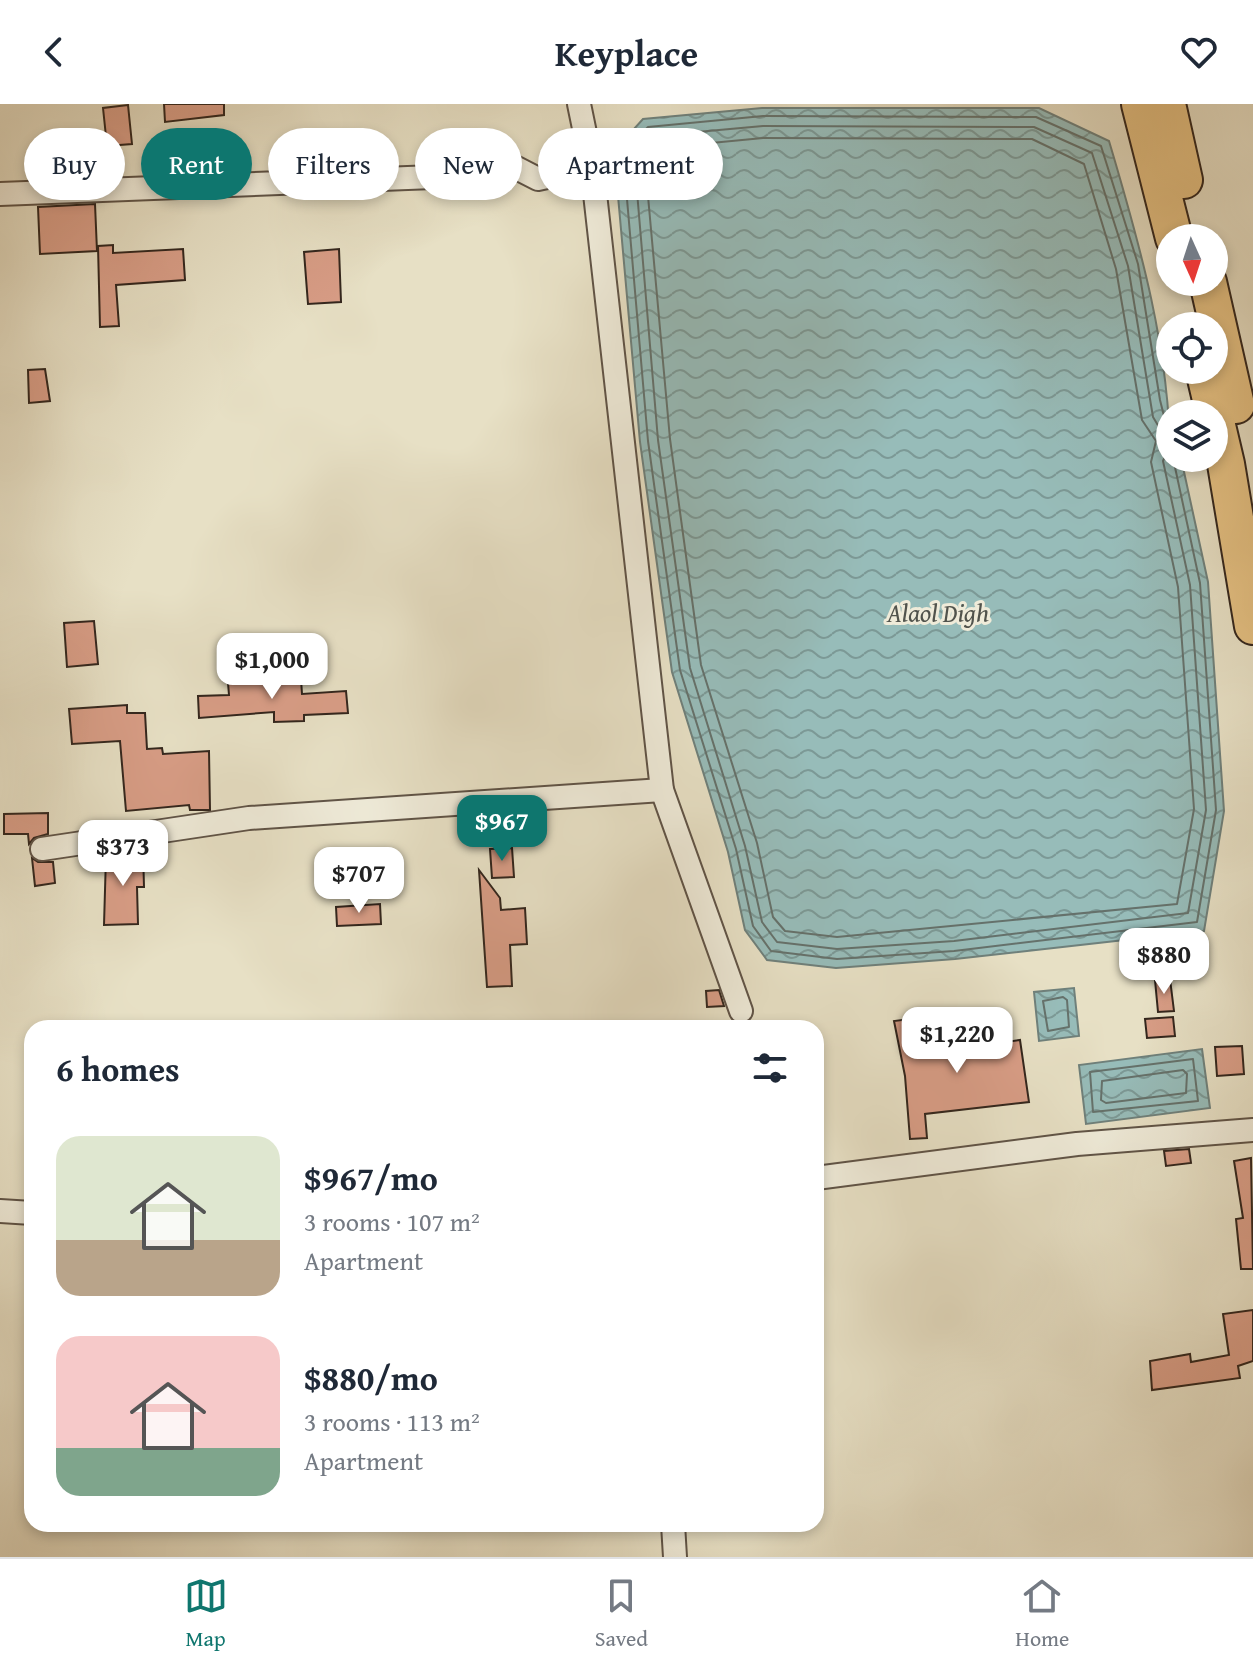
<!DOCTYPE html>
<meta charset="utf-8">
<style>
:root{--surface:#fff;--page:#f2f2f3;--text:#1f2937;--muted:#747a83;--line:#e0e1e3;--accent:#0f766e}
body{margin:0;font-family:"Gentium Book Plus",serif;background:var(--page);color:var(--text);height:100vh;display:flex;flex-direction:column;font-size:30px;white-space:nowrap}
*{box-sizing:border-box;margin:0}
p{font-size:26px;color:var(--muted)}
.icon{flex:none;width:44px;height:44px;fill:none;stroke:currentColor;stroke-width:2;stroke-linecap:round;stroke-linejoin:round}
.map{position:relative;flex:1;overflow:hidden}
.drawer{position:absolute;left:24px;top:916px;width:800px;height:512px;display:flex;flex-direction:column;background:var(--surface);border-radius:24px;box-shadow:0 4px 12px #0003}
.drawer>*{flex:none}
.top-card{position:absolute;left:24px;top:24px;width:800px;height:72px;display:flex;gap:16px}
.needle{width:52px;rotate:177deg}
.fabs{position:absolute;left:1156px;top:120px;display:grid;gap:16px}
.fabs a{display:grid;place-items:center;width:72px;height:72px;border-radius:50%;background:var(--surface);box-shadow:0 4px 12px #0003;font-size:40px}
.price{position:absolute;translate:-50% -68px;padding:0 18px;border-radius:16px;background:#fff;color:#222;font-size:26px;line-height:52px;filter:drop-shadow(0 2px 4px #0008)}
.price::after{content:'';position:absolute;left:50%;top:48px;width:24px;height:18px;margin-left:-12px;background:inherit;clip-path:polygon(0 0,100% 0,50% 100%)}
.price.current{background:var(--accent);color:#fff}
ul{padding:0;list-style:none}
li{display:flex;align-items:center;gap:24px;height:200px;padding:0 32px}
li span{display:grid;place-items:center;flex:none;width:224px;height:160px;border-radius:24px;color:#555}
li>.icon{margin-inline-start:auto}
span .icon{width:96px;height:96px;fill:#fffc;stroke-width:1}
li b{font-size:34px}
h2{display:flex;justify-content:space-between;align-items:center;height:96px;padding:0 32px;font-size:34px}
.pill{padding:0 28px;border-radius:36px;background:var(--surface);box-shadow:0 4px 12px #0003;font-size:28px;line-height:72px}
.pill.current{background:var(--accent);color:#fff}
header{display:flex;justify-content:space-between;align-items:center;height:104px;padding:0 32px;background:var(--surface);font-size:36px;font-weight:600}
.tab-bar{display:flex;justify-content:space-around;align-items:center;height:112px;border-top:2px solid var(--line);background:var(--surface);font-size:22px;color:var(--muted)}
.tab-bar a{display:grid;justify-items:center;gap:4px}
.tab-bar .current{color:var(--accent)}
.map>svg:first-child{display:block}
.water{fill:url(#water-waves);stroke:#6f807b;stroke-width:2}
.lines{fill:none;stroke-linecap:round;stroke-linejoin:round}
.shore{stroke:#65716b;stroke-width:2}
.building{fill:#d89d86;stroke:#33261d;stroke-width:2}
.minor-casing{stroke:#605447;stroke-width:26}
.trunk-casing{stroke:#33261d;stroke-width:40}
.minor{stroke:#efebd9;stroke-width:22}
.trunk{stroke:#e4c082;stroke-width:36}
.labels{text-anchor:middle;stroke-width:6;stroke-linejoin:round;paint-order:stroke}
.water-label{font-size:26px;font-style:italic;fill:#51534c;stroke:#efebd9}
</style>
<header><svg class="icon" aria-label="back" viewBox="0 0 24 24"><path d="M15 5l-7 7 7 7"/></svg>Keyplace<svg class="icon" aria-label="heart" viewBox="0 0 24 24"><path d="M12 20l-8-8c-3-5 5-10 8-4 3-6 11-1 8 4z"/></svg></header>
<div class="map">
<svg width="1253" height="1453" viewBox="0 0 1253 1453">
<defs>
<pattern id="water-waves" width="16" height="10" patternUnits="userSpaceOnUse" patternTransform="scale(2)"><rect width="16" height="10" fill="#97bcb9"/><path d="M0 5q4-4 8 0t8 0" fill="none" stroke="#7c9996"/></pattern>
</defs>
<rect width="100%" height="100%" fill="#e7e0c5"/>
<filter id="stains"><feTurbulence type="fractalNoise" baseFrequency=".0025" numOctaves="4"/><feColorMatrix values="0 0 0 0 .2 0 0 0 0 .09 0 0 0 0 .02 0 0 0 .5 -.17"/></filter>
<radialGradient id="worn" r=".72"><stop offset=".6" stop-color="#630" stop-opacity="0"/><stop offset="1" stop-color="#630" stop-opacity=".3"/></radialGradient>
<g class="water">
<path d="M762,4H1039L1109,37C1140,141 1170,247 1170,354H1181L1208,478L1224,707L1204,827L955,855L836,864L767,856L745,826L728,748L672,568L640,338L614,47L643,15Z"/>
<polygon points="1074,884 1079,932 1039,937 1034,888"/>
<polygon points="1202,945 1210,1004 1086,1020 1079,961"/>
</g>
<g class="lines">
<g class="shore">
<polygon points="763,34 1032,35 1084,60 1116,165 1142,316 1156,337 1151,358 1178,483 1194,705 1177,800 837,833 785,827 773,813 757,739 701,561 670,335 645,59 659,44"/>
<polyline points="1170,318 1164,312 1160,296 1138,160 1101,42 1036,13 763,12 648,23 623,49 648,337 680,566 736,745 753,822 771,847 837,855 954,847 1197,818 1216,706 1200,479 1173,354"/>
<polyline points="1170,328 1159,323 1153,313 1128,162 1092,49 1034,23 763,22 653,32 634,52 658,336 690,564 745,742 762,818 777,838 837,845 954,837 1188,809 1206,706 1190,481 1163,357 1170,341"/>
<polygon points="1063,893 1067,896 1069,923 1048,927 1043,897"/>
<polygon points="1193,955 1198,997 1093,1008 1090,968"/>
<polygon points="1183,966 1187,970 1186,989 1106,999 1101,996 1102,977"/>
</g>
</g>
<g class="building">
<polygon points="164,0 224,0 224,11 165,18"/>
<polygon points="128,1 132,40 107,42 103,4"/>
<polygon points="41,65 98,66 98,72 41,74"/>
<polygon points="95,100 97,147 40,150 38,103"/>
<polygon points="113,141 113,149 183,145 185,176 116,181 119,222 100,223 98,142"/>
<polygon points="339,145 341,198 308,200 304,148"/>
<polygon points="45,265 50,297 29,299 28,266"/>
<polygon points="94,517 98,560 67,563 64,519"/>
<polygon points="301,575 302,590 346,587 348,609 304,611 304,617 274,618 274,608 199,614 198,592 229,591 228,579"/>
<polygon points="127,601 127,609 145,609 147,645 162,644 163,650 209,647 210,706 190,706 189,701 126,707 120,637 72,640 69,605"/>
<polygon points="48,709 48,730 34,734 29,740 28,730 4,730 4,710"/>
<polygon points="512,744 514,773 492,774 490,745"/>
<polygon points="143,746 144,783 137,783 138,820 104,821 106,752 125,752 125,747"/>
<polygon points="32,754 38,758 53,758 55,779 35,782"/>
<polygon points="479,766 500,794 501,806 525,804 527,840 510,841 512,882 487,883"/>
<polygon points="380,800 381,820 337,822 336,803"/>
<polygon points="1170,875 1174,907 1158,908 1155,876"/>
<polygon points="719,886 724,902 707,903 706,887"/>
<polygon points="1173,913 1175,932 1147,934 1145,915"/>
<polygon points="917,914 921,938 958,933 960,945 1020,936 1029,998 925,1010 927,1034 910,1035 905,972 894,917"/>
<polygon points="1242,942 1244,970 1217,972 1215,943"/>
<polygon points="1189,1045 1191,1059 1166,1062 1164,1047"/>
<polygon points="1251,1054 1253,1165 1241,1165 1236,1115 1243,1114 1234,1057"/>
<polygon points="1253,1206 1253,1257 1238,1262 1240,1274 1152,1286 1150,1257 1190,1250 1191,1258 1229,1251 1223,1210"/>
</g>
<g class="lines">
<g class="minor-casing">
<g id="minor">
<polyline points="592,63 662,686 741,907"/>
<polyline points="0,90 459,72 477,60 505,58 538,75 592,63 579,0"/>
<polyline points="42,745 249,714 662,686"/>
<polyline points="816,1074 1077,1040 1253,1026"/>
<polyline points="0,1107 32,1109"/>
<polyline points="673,1420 675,1453"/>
</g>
</g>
<g class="trunk-casing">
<g id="trunk">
<polyline points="1140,0 1174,134"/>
<polyline points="1167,0 1184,76"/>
<polyline points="1208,178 1236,301"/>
<polyline points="1204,266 1226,360 1253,522"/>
</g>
</g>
<use href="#minor" class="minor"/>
<use href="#trunk" class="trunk"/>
</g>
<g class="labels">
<g class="water-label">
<text x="938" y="518">Alaol Digh</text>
</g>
</g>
<rect width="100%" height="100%" filter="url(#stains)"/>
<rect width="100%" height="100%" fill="url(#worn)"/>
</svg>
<div class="fabs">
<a><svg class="needle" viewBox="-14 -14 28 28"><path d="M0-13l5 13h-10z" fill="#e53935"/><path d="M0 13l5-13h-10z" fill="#747a83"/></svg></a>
<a><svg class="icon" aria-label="locate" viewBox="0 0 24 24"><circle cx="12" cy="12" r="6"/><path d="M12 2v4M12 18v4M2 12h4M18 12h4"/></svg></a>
<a><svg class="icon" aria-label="layers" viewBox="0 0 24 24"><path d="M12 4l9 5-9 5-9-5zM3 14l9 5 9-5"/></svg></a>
</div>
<b class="price" style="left:272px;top:597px">$1,000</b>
<b class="price current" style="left:502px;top:759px">$967</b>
<b class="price" style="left:123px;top:784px">$373</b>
<b class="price" style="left:359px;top:811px">$707</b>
<b class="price" style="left:1164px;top:892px">$880</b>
<b class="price" style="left:957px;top:971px">$1,220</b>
<div class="top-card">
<a class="pill">Buy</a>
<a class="pill current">Rent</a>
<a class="pill">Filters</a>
<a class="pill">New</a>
<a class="pill">Apartment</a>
</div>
<section class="drawer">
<h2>6 homes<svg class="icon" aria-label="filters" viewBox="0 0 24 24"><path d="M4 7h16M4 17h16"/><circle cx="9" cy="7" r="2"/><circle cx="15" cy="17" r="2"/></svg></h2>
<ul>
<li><span style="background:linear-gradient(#dfe7d0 65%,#b9a48a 0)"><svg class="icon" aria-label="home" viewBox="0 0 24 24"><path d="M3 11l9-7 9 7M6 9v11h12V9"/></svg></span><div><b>$967/mo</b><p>3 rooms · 107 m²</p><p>Apartment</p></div></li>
<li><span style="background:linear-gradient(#f6c9c9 70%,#7fa58c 0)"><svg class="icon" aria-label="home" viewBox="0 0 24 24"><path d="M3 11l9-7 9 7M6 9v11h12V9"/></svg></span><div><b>$880/mo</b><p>3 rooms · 113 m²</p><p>Apartment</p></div></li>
</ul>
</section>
</div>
<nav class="tab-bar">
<a class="current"><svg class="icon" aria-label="map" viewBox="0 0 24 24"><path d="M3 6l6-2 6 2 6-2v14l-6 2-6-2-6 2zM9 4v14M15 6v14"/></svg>Map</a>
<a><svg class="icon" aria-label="saved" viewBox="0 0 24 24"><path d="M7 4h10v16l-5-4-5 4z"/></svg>Saved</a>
<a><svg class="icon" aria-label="home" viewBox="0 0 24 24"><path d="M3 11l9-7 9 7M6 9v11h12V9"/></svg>Home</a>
</nav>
